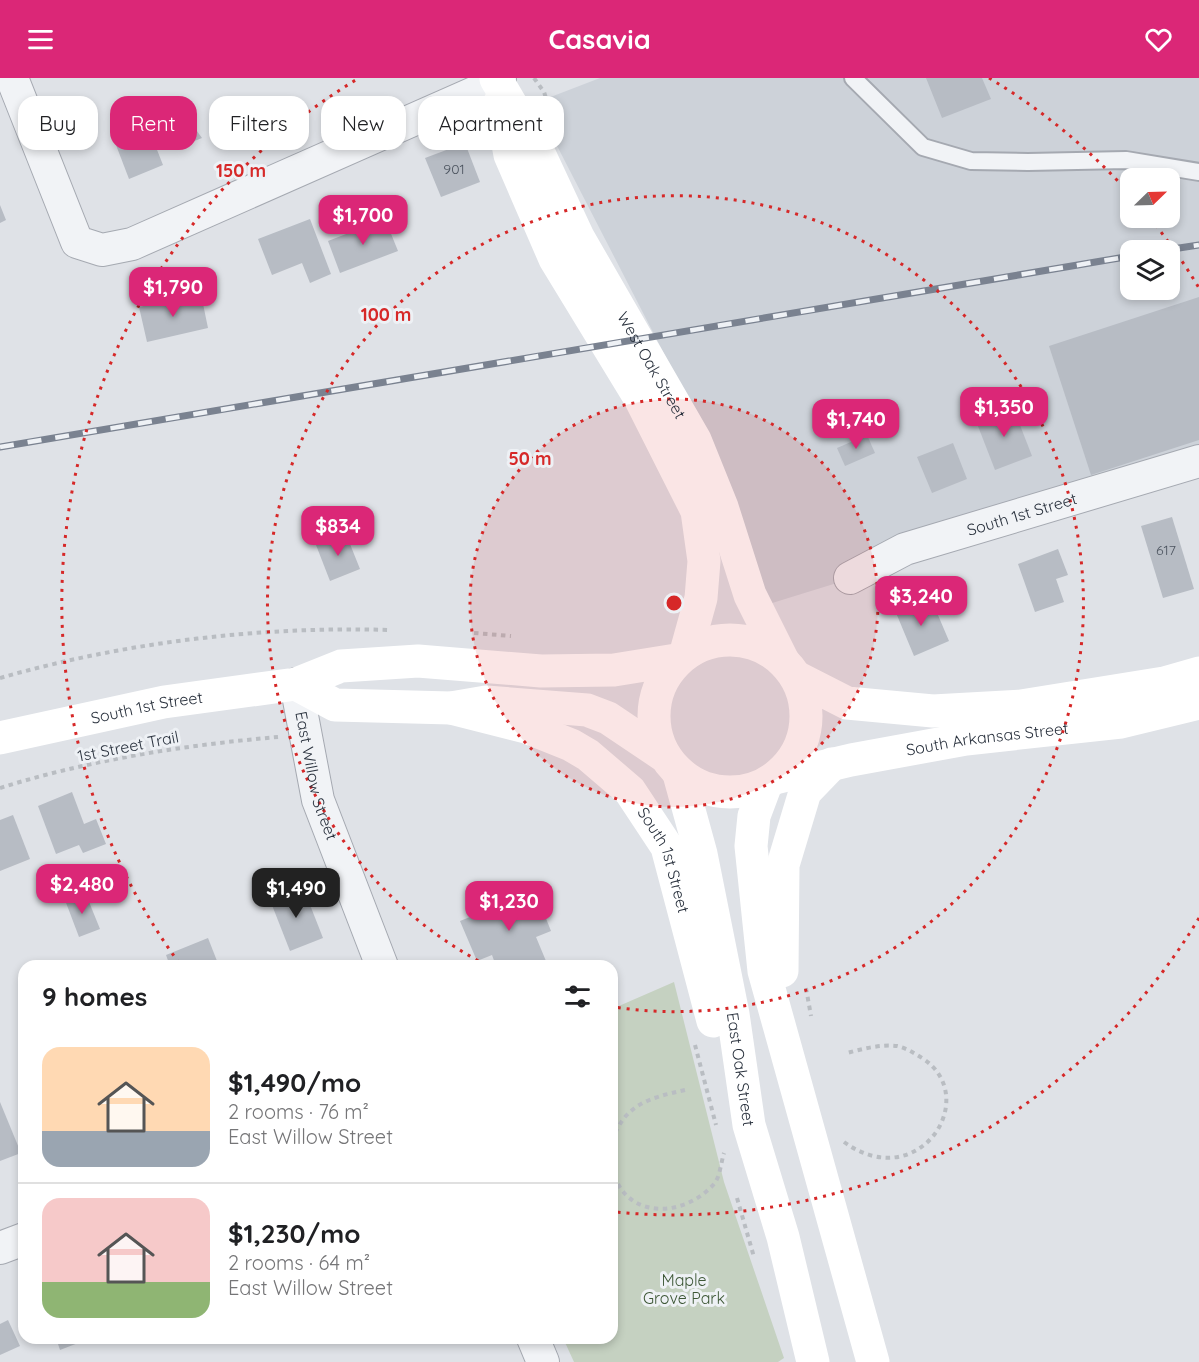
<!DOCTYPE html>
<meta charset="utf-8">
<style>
:root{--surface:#fff;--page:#f6f6f6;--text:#202124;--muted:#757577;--line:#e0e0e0;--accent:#db2777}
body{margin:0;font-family:Quicksand,sans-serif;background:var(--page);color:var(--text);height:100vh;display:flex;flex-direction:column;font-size:22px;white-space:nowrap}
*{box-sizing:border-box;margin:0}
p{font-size:20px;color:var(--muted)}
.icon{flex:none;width:33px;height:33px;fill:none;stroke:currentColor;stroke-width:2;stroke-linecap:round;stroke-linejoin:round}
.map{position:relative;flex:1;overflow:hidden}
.details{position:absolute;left:18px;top:882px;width:600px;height:384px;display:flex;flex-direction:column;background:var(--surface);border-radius:18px;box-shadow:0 3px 9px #0003}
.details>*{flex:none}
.guide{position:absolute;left:18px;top:18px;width:600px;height:54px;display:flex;gap:12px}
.needle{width:39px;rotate:67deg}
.buttons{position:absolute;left:1120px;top:90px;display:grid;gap:12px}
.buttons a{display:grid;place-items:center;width:60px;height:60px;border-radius:12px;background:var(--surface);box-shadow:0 3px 9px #0003;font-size:30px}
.price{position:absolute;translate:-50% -51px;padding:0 14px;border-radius:12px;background:var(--accent);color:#fff;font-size:20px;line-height:39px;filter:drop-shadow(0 2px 3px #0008)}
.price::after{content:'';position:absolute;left:50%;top:36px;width:18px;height:14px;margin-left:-9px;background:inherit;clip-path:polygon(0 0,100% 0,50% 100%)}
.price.selected{background:#222;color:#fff}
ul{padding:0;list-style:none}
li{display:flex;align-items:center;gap:18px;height:150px;padding:0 24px}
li+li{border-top:2px solid var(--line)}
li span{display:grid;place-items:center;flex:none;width:168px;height:120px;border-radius:18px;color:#555}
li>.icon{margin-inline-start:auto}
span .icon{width:72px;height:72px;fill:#fffc;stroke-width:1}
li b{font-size:26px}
h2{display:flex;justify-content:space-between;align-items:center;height:72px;padding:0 24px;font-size:26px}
.chip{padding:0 21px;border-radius:18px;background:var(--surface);box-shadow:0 3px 9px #0003;font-size:21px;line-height:54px}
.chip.selected{background:var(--accent);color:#fff}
header{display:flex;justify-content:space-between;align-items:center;height:78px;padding:0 24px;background:var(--accent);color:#fff;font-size:27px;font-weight:700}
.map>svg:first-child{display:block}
.built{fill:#cdd2d9;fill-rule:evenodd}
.green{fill:#c5d1c1}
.building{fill:#b7bcc4}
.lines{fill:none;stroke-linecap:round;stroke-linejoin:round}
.lane-casing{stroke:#a5a9b1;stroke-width:20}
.street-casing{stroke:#a5a9b1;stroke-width:34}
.path{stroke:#b9bdc2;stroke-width:4;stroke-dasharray:4.5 4.5;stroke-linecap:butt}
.lane{stroke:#f1f3f6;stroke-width:16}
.street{stroke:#f1f3f6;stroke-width:32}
.secondary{stroke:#fff;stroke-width:33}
.rail-casing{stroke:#7a8290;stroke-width:7}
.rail{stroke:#eef1f5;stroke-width:4.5;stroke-dasharray:14;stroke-linecap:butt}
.ring{fill:none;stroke:#d62828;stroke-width:3;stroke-dasharray:3 6}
.labels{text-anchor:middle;stroke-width:6;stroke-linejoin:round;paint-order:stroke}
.number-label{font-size:14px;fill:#4c545f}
.street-label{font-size:16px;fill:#29313d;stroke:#eef1f5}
.park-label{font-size:16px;fill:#3e5837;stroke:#eef1f5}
.centre{fill:#d62828;stroke:#eef1f5;stroke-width:3}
.ring-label{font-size:18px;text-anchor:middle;font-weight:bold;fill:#d62828;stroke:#eef1f5;stroke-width:6;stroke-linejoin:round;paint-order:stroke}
</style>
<header><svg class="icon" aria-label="menu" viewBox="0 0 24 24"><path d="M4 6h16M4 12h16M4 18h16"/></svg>Casavia<svg class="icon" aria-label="heart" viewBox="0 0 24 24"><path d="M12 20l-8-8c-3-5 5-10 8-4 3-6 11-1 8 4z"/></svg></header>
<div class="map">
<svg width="1199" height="1284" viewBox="0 0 1199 1284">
<rect width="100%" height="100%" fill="#dfe2e7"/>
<path class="built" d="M600,0H1199V393L769,526L691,328L535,25ZM1131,100H1170V140H1131ZM1131,172H1170V212H1131Z"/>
<polygon class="green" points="674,904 724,1104 784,1280 778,1284 574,1284 563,1260 612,1260 612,931"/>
<g class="building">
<polygon points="926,0 982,0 991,21 942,40"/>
<polygon points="186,38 202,60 177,70 167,46"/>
<polygon points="150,54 163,87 129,101 116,67"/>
<polygon points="465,65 480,104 441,119 425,80"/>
<polygon points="0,127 6,142 0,145"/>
<polygon points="310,141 331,196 310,205 302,185 272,197 258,161"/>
<polygon points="385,141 398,173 340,195 328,163"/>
<polygon points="191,218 190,224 202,221 208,250 147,264 139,229"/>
<polygon points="1199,219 1199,362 1091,397 1049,268"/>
<polygon points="1013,329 1032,378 995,392 976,343"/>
<polygon points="867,357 875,375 845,388 837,370"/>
<polygon points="953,365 967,401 932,415 917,379"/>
<polygon points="1172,439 1194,511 1163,520 1141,448"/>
<polygon points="346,456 360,491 330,503 316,467"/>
<polygon points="1058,471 1068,497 1056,501 1064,524 1035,534 1018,486"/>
<polygon points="920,520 926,534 935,530 949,563 914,578 894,530"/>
<polygon points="72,714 84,746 96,741 106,766 83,775 79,767 56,776 38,728"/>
<polygon points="13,737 30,781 0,793 0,742"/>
<polygon points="303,809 323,860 290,873 270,822"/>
<polygon points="535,813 551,853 536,859 546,883 533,888 496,888 492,877 477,883 460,843"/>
<polygon points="85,814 100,851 79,859 65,822"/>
<polygon points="208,860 219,888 170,888 166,877"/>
<polygon points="0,1024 21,1075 0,1083"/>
<polygon points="8,1242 20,1268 0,1277 0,1246"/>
<polygon points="56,1260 91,1260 60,1272"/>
</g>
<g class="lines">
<g class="lane-casing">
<polyline id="lane" points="853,0 923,69 971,83 1028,84 1126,82 1199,94"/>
</g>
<g class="street-casing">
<g id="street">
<polyline points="12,0 77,164 102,172 132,166 476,14 500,0"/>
<path id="s1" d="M850,500L905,471L1199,383"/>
<path id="s2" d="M296,606L318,722L382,888"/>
<polyline points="0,1170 24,1161"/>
<polyline points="533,1260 543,1284"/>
</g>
</g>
<g class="path">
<polyline points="534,0 544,14 548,26"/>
<polyline points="474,555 511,558"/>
<path d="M0,600C126,564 260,548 391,552"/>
<path d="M0,710C89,682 185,667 278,659"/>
<polyline points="806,910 811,938"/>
<polyline points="695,967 716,1047"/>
<path d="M612,1063C625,1026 649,1020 685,1012"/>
<path d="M844,1064C919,1118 983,1019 922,980C914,975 906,970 897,968C881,966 862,971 847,975"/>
<path d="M612,1089C623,1142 683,1141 714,1106C720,1099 721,1084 724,1075"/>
<polyline points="737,1120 754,1179"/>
</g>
<use href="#lane" class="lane"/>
<use href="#street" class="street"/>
<g class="secondary">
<path id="s3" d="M496,1L536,69L578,159L695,362L722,429L750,517L783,583"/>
<polyline points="500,24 510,77 555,181 641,322 697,433 704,483 701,520 686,574"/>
<circle cx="730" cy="638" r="76"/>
<polyline points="796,599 847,625 933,633 1021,628 1164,605 1199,595"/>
<polyline points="296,606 335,627 451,630 486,624 587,632 608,640 663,677"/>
<path id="s4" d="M451,630L526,649L571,667L588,677L630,713L667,769L713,943"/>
<path id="s5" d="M0,660L164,624L296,606L341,588L418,583L541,593L614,592L676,582"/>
<path id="s6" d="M679,696L701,776L733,936L749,1047L783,1159L813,1284"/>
<path id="s7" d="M775,700L851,682L966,661L1121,644L1199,625"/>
<polyline points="766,706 754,738 751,768 764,893 873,1284"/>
<polyline points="782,893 783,787 805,714 832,686"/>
</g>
<g class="rail-casing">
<g id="rail">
<polyline points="1166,172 1199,167"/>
<polyline points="0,369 1131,178"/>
</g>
</g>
<use href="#rail" class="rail"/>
</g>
<circle cx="674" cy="525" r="204" fill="#d62828" fill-opacity=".12"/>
<g class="ring">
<circle cx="674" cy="525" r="204"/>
<path d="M486 887A408 408 0 1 1 614 929"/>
<path d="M1199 840A612 612 0 0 1 615 1134M179 885A612 612 0 0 1 359 0M989 0A612 612 0 0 1 1129 115M1150 140A612 612 0 0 1 1199 210"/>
</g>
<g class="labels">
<g class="number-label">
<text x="454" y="96">901</text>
<text x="1166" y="477">617</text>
</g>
<g class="street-label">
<text dy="6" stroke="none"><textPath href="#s3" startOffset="326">West Oak Street</textPath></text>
<text dy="6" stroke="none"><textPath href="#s1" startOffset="184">South 1st Street</textPath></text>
<text dy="6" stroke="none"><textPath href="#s5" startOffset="150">South 1st Street</textPath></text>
<text dy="6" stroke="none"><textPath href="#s7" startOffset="216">South Arkansas Street</textPath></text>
<text transform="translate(128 668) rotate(-11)" y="6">1st Street Trail</text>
<text dy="6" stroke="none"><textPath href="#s2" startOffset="94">East Willow Street</textPath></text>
<text dy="6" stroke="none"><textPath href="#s4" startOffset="279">South 1st Street</textPath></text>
<text dy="6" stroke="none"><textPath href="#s6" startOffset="302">East Oak Street</textPath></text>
</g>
<g class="park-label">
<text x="684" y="1208">Maple<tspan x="684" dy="18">Grove Park</tspan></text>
</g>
</g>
<circle cx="674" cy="525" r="9" class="centre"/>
<g class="ring-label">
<text x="241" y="99">150 m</text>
<text x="386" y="243">100 m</text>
<text x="530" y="387">50 m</text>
</g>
</svg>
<div class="buttons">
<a><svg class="needle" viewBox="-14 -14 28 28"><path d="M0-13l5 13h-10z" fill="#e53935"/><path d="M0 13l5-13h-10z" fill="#757577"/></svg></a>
<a><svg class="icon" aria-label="layers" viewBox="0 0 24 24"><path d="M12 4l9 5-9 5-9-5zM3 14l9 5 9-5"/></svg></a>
</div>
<b class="price" style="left:363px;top:168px">$1,700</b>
<b class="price" style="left:173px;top:240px">$1,790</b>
<b class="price" style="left:1004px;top:360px">$1,350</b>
<b class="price" style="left:856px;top:372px">$1,740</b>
<b class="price" style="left:338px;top:479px">$834</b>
<b class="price" style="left:921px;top:549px">$3,240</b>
<b class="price" style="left:82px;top:837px">$2,480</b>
<b class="price selected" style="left:296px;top:841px">$1,490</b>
<b class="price" style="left:509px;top:854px">$1,230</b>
<div class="guide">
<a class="chip">Buy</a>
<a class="chip selected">Rent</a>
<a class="chip">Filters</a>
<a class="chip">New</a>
<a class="chip">Apartment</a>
</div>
<section class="details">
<h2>9 homes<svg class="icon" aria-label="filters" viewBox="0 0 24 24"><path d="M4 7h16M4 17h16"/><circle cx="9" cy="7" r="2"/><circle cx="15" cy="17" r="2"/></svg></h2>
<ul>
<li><span style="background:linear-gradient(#ffd9b3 70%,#9aa5b1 0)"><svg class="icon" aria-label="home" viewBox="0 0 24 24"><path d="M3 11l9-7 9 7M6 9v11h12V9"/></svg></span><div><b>$1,490/mo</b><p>2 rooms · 76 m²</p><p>East Willow Street</p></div></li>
<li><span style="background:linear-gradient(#f6c9c9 70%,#8fb573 0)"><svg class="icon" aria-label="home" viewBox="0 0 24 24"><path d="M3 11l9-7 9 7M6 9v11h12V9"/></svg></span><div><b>$1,230/mo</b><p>2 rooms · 64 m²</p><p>East Willow Street</p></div></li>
</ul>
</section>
</div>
